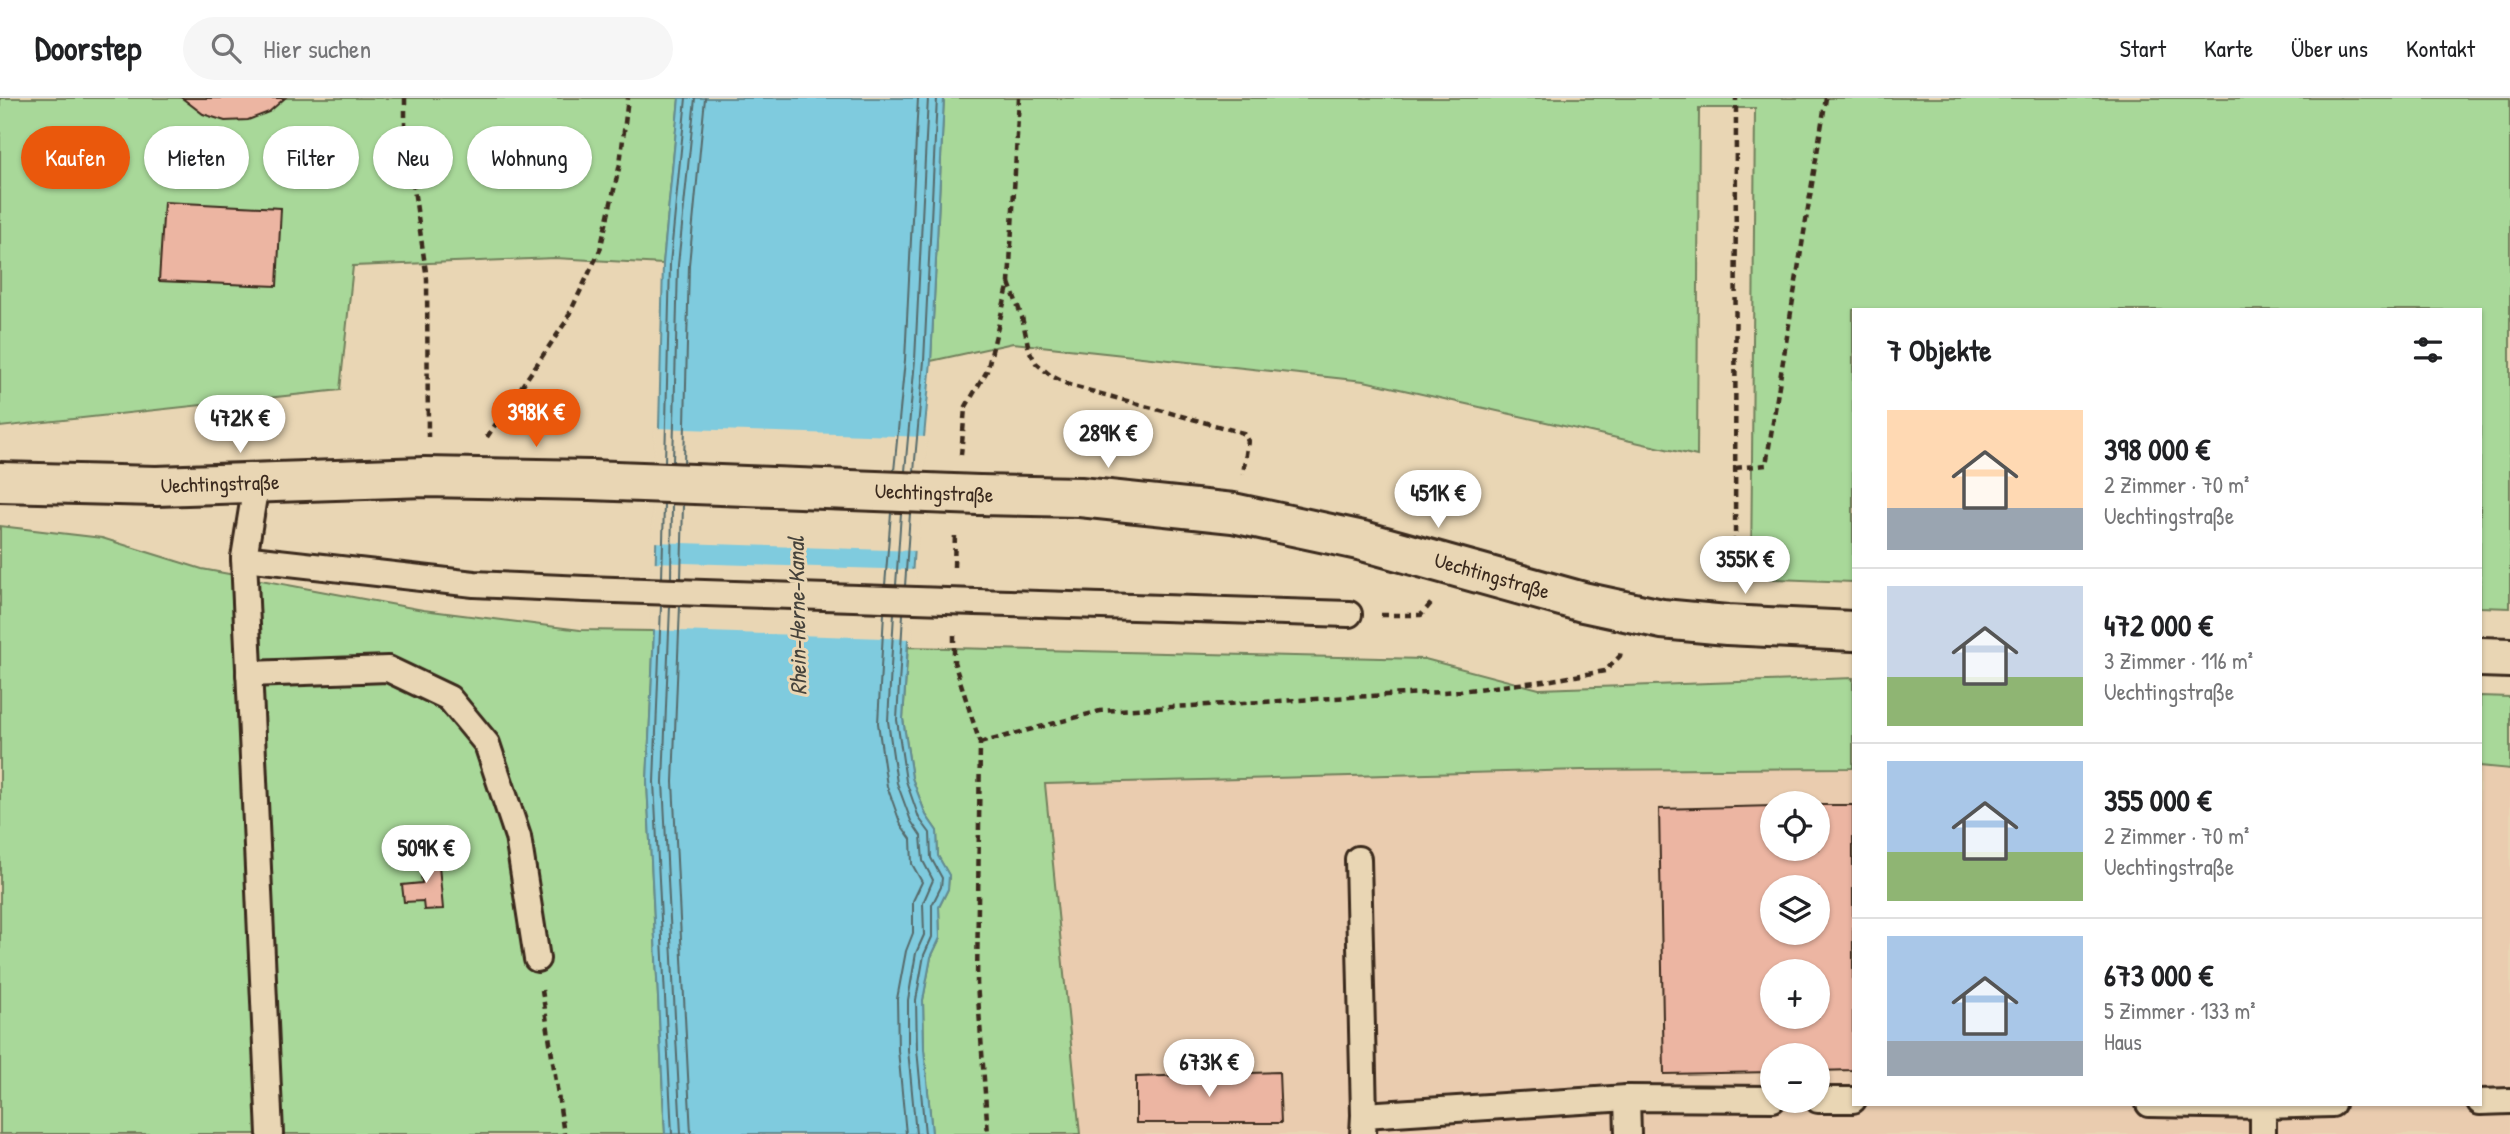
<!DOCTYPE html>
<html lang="de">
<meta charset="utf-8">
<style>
:root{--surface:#fff;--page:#f6f6f6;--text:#202124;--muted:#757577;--line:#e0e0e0;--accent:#ea580c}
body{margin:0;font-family:"Patrick Hand",sans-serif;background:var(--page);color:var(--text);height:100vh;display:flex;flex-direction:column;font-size:26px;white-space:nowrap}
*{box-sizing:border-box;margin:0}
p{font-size:23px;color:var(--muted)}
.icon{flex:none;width:38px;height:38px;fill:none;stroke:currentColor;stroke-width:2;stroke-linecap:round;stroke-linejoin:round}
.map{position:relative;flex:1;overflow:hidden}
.details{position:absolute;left:1852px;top:210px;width:630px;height:798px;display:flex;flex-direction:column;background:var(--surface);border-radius:0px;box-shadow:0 2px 5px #0004}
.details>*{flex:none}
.banner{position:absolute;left:21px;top:28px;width:665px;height:63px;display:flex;gap:14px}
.buttons{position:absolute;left:1760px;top:693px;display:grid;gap:14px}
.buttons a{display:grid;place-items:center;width:70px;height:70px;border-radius:50%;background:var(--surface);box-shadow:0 2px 5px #0004;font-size:35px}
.price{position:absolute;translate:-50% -60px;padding:0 16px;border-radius:24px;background:#fff;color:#222;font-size:23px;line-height:46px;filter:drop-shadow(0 2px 4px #0008)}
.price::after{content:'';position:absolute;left:50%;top:42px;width:21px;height:16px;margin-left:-10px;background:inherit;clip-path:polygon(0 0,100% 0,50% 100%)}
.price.selected{background:var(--accent);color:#fff}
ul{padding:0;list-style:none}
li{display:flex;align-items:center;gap:21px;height:175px;padding:0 35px}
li+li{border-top:2px solid var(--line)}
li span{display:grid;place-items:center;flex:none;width:196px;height:140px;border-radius:0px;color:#555}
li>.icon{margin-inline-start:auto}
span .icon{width:84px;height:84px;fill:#fffc;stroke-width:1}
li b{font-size:30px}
h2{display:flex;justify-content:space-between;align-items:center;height:84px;padding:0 35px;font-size:30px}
.tag{padding:0 24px;border-radius:32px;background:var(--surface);box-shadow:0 2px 5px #0004;font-size:24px;line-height:63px}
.tag.selected{background:var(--accent);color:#fff}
header{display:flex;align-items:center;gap:42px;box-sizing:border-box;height:98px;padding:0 35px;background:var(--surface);border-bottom:2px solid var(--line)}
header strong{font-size:33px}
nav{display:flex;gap:38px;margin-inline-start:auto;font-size:24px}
.search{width:490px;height:63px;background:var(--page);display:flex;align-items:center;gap:18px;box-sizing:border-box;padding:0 24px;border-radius:38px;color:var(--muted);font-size:26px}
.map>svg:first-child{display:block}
.built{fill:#eaccaf;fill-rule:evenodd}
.green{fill:#a8d899;stroke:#72815c;stroke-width:2}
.water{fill:#7fcbde;stroke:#648b91;stroke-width:2}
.pier{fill:#e9d6b4}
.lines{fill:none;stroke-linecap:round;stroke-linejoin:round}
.shore{stroke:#566a6b;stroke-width:2}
.building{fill:#ecb5a2;stroke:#3b2a1e;stroke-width:2;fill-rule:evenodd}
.lane-casing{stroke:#3b2a1e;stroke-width:30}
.secondary-casing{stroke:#3b2a1e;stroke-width:44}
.path{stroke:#3b2a1e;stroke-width:4.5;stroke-dasharray:7 5;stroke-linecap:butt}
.lane{stroke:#e9d6b4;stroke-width:24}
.secondary{stroke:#e9d6b4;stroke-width:38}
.lane-bridge-casing{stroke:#3b2a1e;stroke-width:30;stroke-linecap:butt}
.secondary-bridge-casing{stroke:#3b2a1e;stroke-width:44;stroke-linecap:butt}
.lane-bridge{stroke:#e9d6b4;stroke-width:24}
.secondary-bridge{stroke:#e9d6b4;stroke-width:38}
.labels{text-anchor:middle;stroke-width:6;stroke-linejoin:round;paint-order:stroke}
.street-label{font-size:21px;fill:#3b2a1e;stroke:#e9d6b4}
.water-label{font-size:23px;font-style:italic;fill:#45423b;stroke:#e9d6b4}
</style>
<header>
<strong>Doorstep</strong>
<div class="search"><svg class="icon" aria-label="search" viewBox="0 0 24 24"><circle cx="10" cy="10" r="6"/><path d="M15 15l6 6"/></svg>Hier suchen</div>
<nav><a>Start</a><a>Karte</a><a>Über uns</a><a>Kontakt</a></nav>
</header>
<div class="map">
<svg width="2510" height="1036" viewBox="0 0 2510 1036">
<rect width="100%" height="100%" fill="#e9d6b4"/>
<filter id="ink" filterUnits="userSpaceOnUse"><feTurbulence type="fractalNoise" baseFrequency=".0143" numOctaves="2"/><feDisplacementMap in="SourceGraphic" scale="14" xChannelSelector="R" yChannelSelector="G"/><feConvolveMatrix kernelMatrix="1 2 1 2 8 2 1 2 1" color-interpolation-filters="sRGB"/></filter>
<g filter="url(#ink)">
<path class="built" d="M2480,668L2510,671V1036H1080L1044,686L1583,672L1853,670V1006H2480ZM1773,705H1818V751H1773ZM1773,789H1818V835H1773ZM1773,873H1818V919H1773ZM1773,957H1818V1003H1773Z"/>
<g class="green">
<polygon points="0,0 679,0 663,166 555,160 353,168 340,292 0,329"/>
<polygon points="944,0 2510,0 2510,510 2480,509 2480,212 1853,212 1853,484 1751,480 1755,10 1699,10 1697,358 1364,283 1013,245 931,263"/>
<polygon points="0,428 102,440 202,471 423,512 580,532 654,533 647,684 665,1036 0,1036"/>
<polygon points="908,549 1425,561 1539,591 1853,580 1853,670 1583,672 1045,686 1080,1036 932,1036 924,951 923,902 931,859 940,840 939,809 948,791 949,778 938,758 937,733 926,717 912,680 903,621"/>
<polygon points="2480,598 2510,599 2510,671 2480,668"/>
</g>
<polygon class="water" points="679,0 944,0 931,263 914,448 903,621 912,680 926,717 937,733 938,758 949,777 948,791 939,809 940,840 931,859 923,902 924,951 932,1036 665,1036 647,684 654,533 663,166"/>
<g class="pier">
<polygon points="655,330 927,339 917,453 652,444"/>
<polygon points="652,464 916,472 912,541 650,532"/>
</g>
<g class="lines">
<g class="shore">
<polyline points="665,364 670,166 686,0"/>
<polyline points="673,364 678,167 695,0"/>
<polyline points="684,365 689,167 705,0"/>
<polyline points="894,373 905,262 918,0"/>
<polyline points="905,373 915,262 928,0"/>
<polyline points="914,373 924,263 937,0"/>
<polyline points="662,480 664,406"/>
<polyline points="671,480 672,406"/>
<polyline points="681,480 683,407"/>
<polyline points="885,487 891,415"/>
<polyline points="896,487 901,415"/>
<polyline points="905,488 910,415"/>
<polyline points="661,508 654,684 672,1036"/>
<polyline points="670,508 663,684 681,1036"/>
<polyline points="680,508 673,684 691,1036"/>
<polyline points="884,515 878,625 887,688 901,727 911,741 912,766 922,784 913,803 913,835 906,853 897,901 898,952 906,1036"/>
<polyline points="894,515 888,623 897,685 911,723 921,738 923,763 933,782 923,805 924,837 916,855 908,902 908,952 916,1036"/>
<polyline points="903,516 897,622 906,683 919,720 930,735 931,760 942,780 941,789 932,807 932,839 924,857 916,902 917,951 925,1036"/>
</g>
</g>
<g class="building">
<polygon points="182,0 285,0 269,14 248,22 225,23 203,16"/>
<polygon points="164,104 281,110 277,188 159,183"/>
<path d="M1818,707H1853V972L1818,973V957H1773V974L1664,976L1659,711L1773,708V751H1818ZM1773,789H1818V835H1773ZM1773,873H1818V919H1773Z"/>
<polygon points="438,757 443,811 424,812 423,803 404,804 402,787 422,785 419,758"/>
<polygon points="1279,974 1281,1025 1136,1025 1136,979"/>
</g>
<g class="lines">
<g class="lane-casing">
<g id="lane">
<polyline points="256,386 244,460 270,1036"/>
<polyline points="244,460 474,486 585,491"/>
<polyline points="976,504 1349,516"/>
<polyline points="249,576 388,571 449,600 487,646 518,739 537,861"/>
<polyline points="1358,761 1364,1017"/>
<polyline points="1818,1002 1853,1002"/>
<polyline points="2480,1004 2510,1003"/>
<polyline points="2149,1006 2263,1008"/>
<polyline points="1363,1036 1364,1017 1627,1000"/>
<polyline points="1628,1036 1627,1000 1773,1001"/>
<polyline points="2263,1036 2263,1008 2332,1006"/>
</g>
</g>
<g class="secondary-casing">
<g id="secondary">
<polyline points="0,384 156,388 425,379 590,382"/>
<polyline points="979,397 1080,399 1233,415 1363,443 1583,504 1662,521 1727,527 1853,533"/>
<polyline points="2480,559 2510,560"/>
</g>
</g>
<g class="path">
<polyline points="405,0 405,29 427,181 428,339"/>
<polyline points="1009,185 1022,219 1029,252 1036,265 1050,277 1069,287 1243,335 1248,343 1243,376"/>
<polyline points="487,339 565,225 600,152 620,66 628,0"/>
<polyline points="961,357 965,310 987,273 1009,185 1019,0"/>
<polyline points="1735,370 1766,367 1826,0"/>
<polyline points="1735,459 1736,0"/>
<polyline points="954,469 955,436"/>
<polyline points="1381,517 1421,517 1433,503"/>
<polyline points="954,537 954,564 980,645 977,885 988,1036"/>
<polyline points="980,645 1100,613 1460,593 1552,582 1605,573 1620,558 1621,553"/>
<polyline points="542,892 564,1036"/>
</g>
<use href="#lane" class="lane"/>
<use href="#secondary" class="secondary"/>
<g class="lane-bridge-casing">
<polyline id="lane-bridge" points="585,491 976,504"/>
</g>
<g class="secondary-bridge-casing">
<polyline id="secondary-bridge" points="590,382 979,397"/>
</g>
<use href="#lane-bridge" class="lane-bridge"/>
<use href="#secondary-bridge" class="secondary-bridge"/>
</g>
</g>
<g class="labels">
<g class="street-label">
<text transform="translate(220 386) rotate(-2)" y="7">Uechtingstraße</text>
<text transform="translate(934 395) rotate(2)" y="7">Uechtingstraße</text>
<text transform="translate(1492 478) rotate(16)" y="7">Uechtingstraße</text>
</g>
<g class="water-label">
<text transform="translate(797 518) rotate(-91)" y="8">Rhein-Herne-Kanal</text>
</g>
</g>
</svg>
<div class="buttons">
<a><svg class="icon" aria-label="locate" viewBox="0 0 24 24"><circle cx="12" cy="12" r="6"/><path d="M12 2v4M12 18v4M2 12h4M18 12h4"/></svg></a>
<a><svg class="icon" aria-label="layers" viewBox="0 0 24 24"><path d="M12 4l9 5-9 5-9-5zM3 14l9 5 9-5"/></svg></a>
<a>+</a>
<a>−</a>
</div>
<b class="price selected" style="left:536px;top:351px">398K €</b>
<b class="price" style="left:240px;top:357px">472K €</b>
<b class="price" style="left:1108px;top:372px">289K €</b>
<b class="price" style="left:1438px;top:432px">451K €</b>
<b class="price" style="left:1745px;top:498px">355K €</b>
<b class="price" style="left:426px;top:787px">509K €</b>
<b class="price" style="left:1209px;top:1001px">673K €</b>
<div class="banner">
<a class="tag selected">Kaufen</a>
<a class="tag">Mieten</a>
<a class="tag">Filter</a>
<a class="tag">Neu</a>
<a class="tag">Wohnung</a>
</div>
<section class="details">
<h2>7 Objekte<svg class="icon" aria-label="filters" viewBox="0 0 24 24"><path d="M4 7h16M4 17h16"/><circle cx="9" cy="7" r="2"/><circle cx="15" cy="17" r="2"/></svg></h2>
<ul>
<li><span style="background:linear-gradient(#ffd9b3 70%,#9aa5b1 0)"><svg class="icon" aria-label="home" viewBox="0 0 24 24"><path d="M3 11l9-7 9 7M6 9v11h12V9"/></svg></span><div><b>398 000 €</b><p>2 Zimmer · 70 m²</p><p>Uechtingstraße</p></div></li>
<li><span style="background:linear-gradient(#c9d6e8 65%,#8fb573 0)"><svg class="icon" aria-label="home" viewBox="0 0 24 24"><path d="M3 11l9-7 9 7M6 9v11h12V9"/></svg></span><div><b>472 000 €</b><p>3 Zimmer · 116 m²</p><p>Uechtingstraße</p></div></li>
<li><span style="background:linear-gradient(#a9c7e8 65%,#8fb573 0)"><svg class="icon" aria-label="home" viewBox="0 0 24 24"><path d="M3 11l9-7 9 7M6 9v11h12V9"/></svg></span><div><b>355 000 €</b><p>2 Zimmer · 70 m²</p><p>Uechtingstraße</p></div></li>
<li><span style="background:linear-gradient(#a9c7e8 75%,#9aa5b1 0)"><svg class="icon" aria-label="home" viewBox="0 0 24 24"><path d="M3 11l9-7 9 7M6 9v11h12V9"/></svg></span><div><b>673 000 €</b><p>5 Zimmer · 133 m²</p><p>Haus</p></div></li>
</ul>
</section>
</div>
